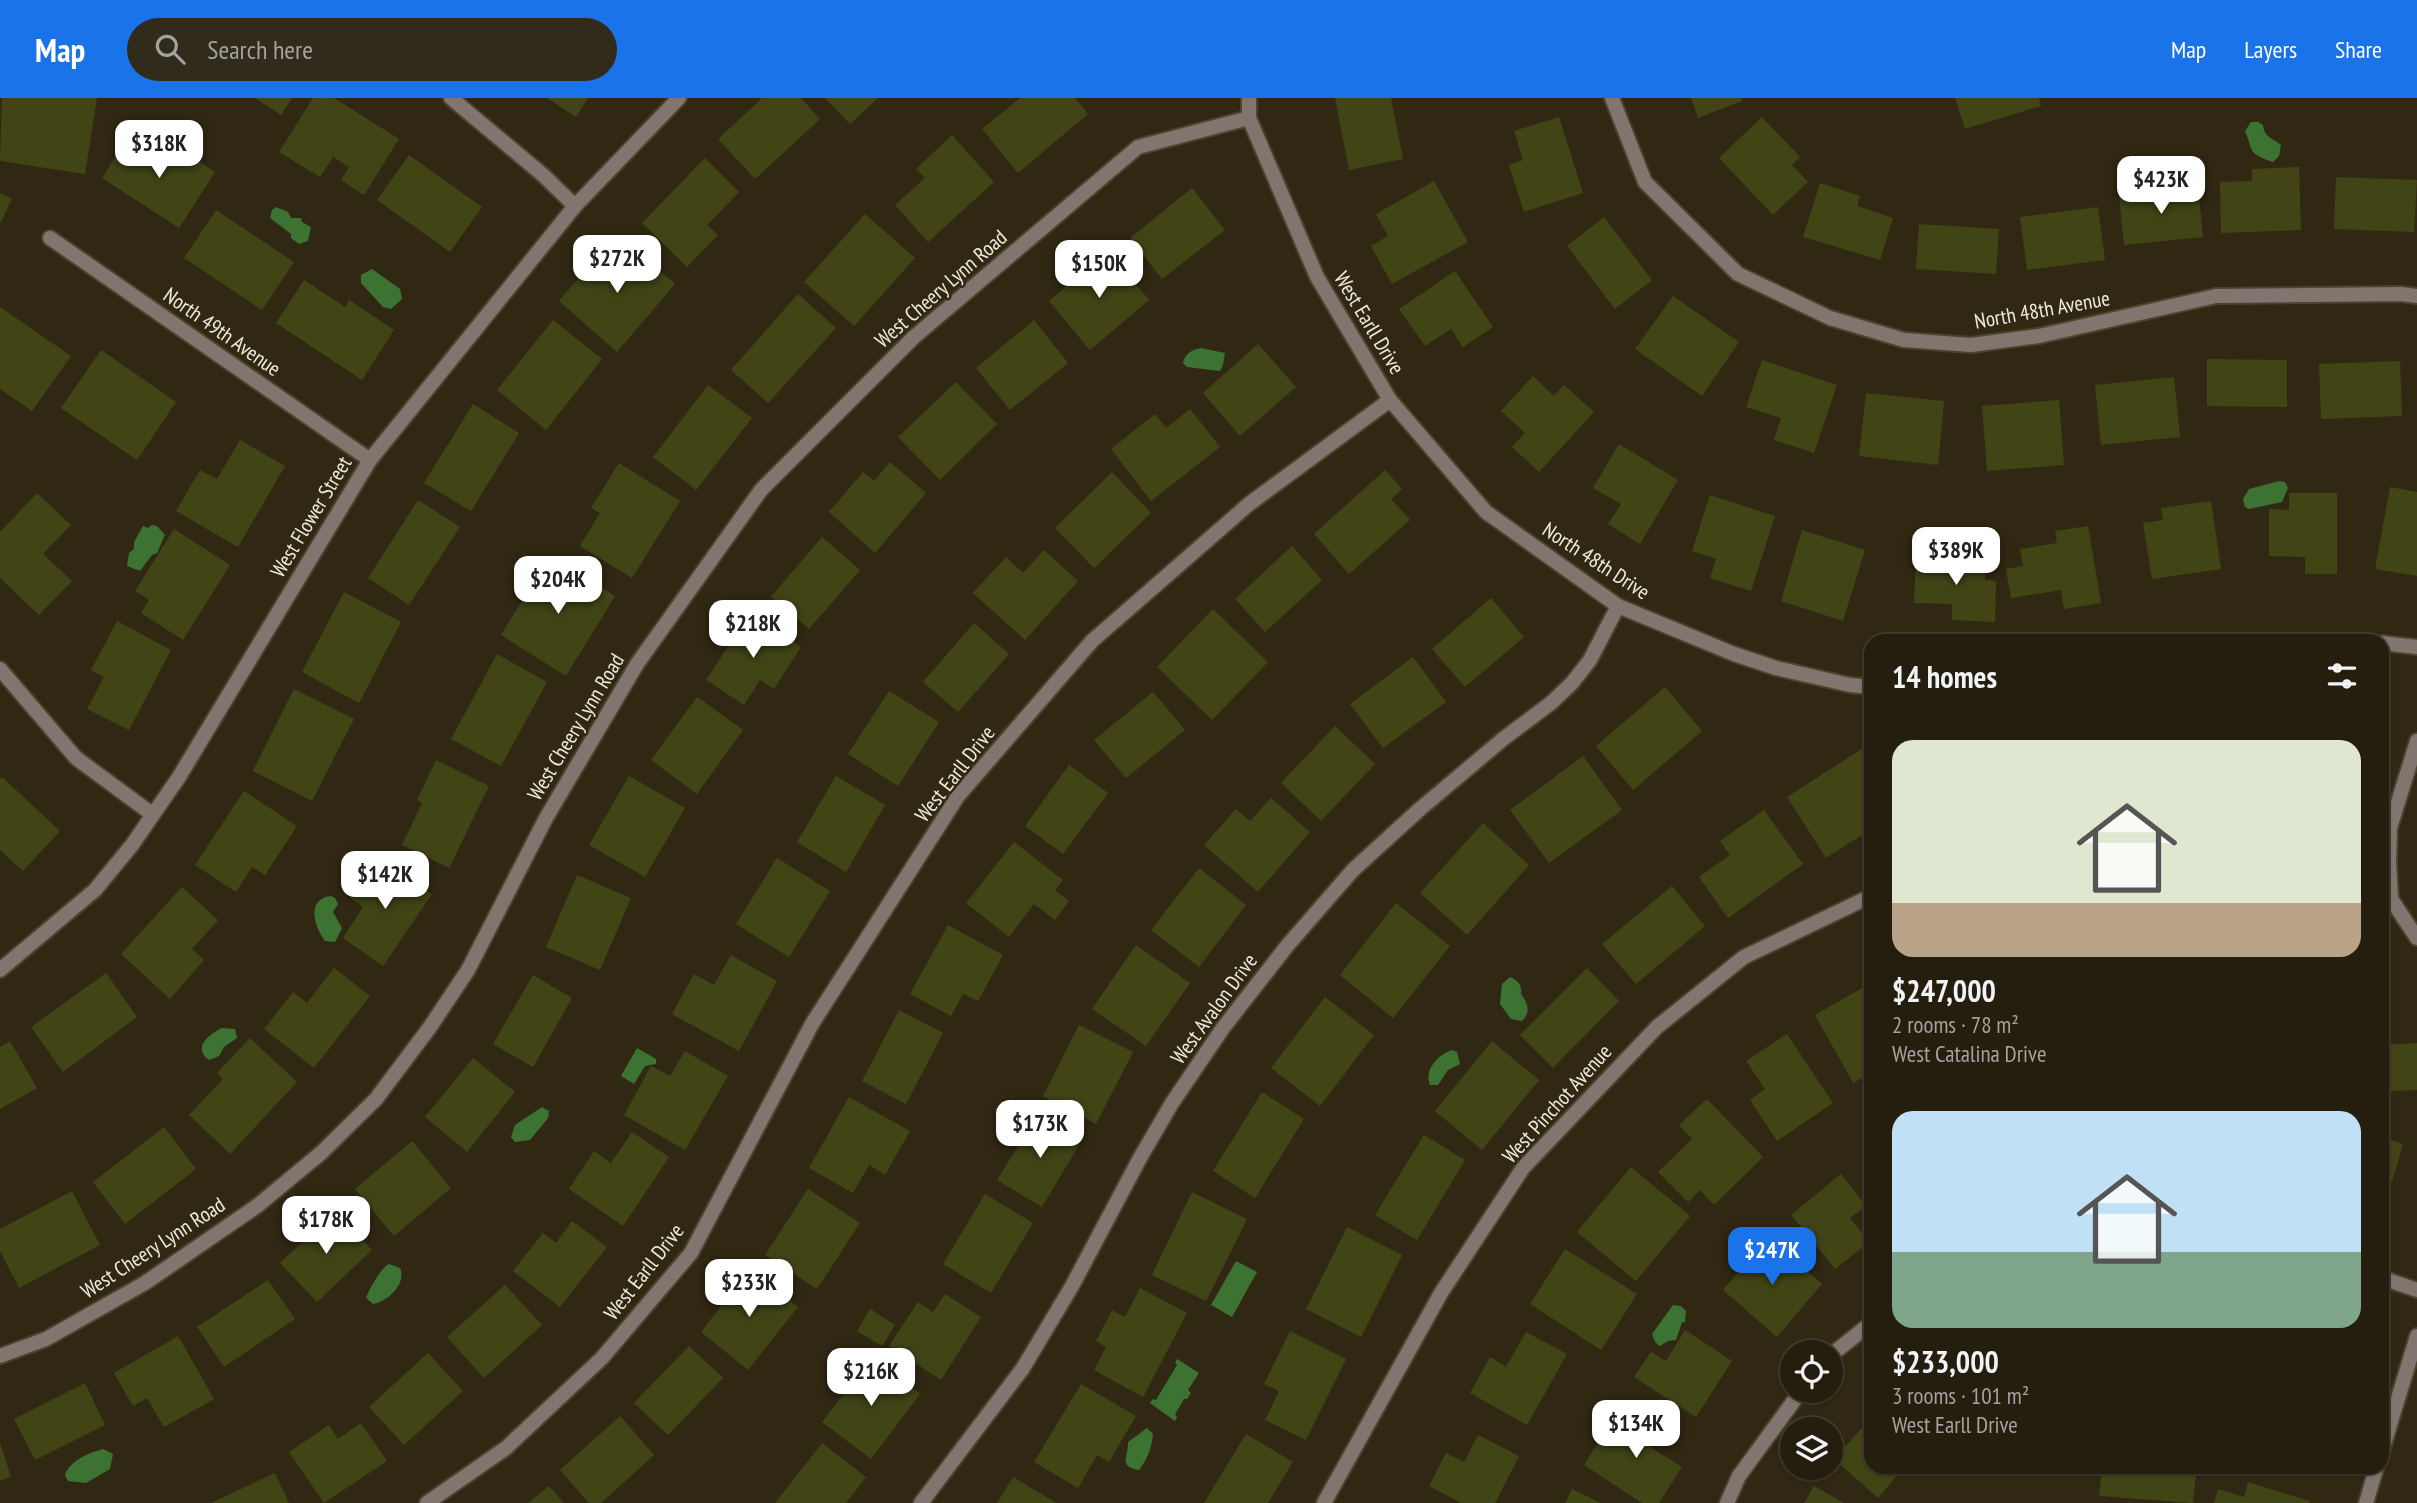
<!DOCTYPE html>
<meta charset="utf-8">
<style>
:root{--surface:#251e0e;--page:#312b1c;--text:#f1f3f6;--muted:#a3a29e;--line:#423c2e;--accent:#1a73e8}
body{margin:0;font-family:"PT Sans Narrow",sans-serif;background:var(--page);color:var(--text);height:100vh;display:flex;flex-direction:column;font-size:26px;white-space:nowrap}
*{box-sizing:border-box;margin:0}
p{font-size:23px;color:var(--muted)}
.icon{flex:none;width:38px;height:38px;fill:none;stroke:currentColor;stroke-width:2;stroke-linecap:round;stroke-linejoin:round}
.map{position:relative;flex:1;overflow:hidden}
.panel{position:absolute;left:1864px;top:536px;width:525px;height:840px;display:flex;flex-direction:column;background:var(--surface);border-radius:21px;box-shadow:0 2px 5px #0004,0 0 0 2px var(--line)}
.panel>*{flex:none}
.tools{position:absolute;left:1780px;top:1242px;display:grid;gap:14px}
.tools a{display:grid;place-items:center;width:63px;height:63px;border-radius:50%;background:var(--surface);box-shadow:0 2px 5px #0004,0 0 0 2px var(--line);font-size:35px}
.price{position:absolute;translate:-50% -60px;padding:0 16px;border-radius:14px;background:#fff;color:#222;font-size:23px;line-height:46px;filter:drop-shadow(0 2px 4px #0008)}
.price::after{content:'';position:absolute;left:50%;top:42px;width:21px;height:16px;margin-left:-10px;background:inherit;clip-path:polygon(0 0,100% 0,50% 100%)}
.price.on{background:var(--accent);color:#fff}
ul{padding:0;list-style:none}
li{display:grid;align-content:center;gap:14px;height:371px;padding:0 28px}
li span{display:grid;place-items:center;height:217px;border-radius:21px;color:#555}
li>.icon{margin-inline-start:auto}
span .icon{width:126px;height:126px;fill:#fffc;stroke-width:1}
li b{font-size:30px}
h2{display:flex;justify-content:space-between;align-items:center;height:84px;padding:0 28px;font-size:30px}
header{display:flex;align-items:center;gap:42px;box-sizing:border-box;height:98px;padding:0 35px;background:var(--accent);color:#fff}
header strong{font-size:33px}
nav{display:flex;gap:38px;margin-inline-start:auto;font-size:24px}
.search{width:490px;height:63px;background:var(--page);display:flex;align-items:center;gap:18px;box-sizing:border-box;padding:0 24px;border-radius:38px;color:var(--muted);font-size:26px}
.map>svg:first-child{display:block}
.water{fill:#3c7333}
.building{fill:#414516}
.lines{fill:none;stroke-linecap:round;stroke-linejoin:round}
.street-casing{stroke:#4c432f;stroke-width:18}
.street{stroke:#80766f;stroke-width:14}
.labels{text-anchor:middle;stroke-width:5;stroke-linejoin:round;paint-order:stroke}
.street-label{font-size:21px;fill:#f0e9dd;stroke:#312813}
</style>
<header>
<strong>Map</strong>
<div class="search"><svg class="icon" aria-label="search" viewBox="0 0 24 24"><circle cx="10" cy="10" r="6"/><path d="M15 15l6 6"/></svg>Search here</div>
<nav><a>Map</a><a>Layers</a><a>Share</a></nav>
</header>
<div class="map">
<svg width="2417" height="1405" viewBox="0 0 2417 1405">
<rect width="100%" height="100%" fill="#312813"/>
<g class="water">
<path d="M2251,24H2258L2263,27C2264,39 2272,40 2281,47L2279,58L2273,64C2247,55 2254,54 2245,33Z"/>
<polygon points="276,109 288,114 291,120 301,120 302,124 311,129 308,143 299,146 291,140 291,136 270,120 272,112"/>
<polygon points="372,171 400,191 402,201 391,211 383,209 361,185 361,177"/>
<path d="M1201,250L1225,255L1223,267L1220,273L1187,269L1183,265C1185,255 1192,252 1201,250Z"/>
<polygon points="2279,383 2285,384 2288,390 2282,404 2249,411 2245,409 2243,401 2249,391"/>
<polygon points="152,427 157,428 165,437 157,455 152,457 140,473 127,468 129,455 134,451 134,444 143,428 148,430"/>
<path d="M331,798L335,800L338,806L333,814L342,830L335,844L325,843C314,828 306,801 331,798Z"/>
<path d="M1510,879C1519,883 1522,887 1521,896C1528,905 1531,914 1522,923L1511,921L1500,906L1502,886Z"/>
<path d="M222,930L235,931L237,940L224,949L219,958L209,962C192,950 209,936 222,930Z"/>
<polygon points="637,950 656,961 656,966 645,968 634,986 621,978"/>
<path d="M1452,952L1457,954L1460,966L1448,972L1438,987H1430C1424,971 1438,957 1452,952Z"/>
<polygon points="542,1009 549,1013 548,1020 530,1042 515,1044 511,1039 515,1027"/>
<polygon points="1236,1163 1257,1174 1232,1219 1211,1207"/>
<path d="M389,1166L400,1170C407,1187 386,1204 373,1206L366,1200C369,1191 381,1170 389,1166Z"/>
<polygon points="1673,1207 1681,1208 1686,1213 1685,1224 1682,1224 1676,1242 1668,1243 1660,1248 1655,1244 1652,1236"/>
<polygon points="1177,1261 1199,1275 1188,1292 1191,1295 1187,1301 1184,1301 1175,1316 1177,1319 1175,1323 1150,1305 1153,1301 1156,1302 1177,1267 1175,1264"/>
<path d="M1147,1330L1153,1336C1152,1349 1147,1362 1139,1372C1117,1368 1129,1358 1128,1344Z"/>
<path d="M103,1351L113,1356L110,1371L86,1385L68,1383L65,1377C70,1362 89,1355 103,1351Z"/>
</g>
<g class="building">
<polygon points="2,0 97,0 85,76 0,63"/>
<polygon points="255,0 292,0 281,17"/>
<polygon points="313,0 334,0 399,41 364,97 341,82 349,69 333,59 320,79 279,54"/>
<polygon points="547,0 588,0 576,19"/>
<polygon points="762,0 801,0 820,21 755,81 718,41"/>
<polygon points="825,0 878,0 850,26"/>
<polygon points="1020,0 1075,0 1088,16 1018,75 982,31"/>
<polygon points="1335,0 1391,0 1403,61 1349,72"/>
<polygon points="1691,0 1741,0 1742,3 1698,20"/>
<polygon points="1955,0 2039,0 2041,8 1965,31"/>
<polygon points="1559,19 1583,95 1524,114 1509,67 1523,62 1514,33"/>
<polygon points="1762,19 1800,59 1792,67 1808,84 1773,117 1719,60"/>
<polygon points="952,37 994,84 928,144 895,107 925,80 916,71"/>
<polygon points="129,38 171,66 180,51 215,74 179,130 102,80"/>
<polygon points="409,57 482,109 450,154 377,102"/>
<polygon points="705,60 739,94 707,127 718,137 687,169 642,125"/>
<polygon points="2299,69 2301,132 2221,135 2220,84 2252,83 2252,71"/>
<polygon points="2336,79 2417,82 2414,134 2334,131"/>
<polygon points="1434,83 1468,144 1392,186 1371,148 1388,138 1376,116"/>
<polygon points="1820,85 1860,98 1857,108 1893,120 1880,162 1803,139"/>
<polygon points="2198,89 2203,139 2124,147 2119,98"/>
<polygon points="1192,90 1225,132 1162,181 1130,140"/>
<polygon points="0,95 12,101 0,126"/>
<polygon points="2098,109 2105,162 2027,172 2020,119"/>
<polygon points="216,112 294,164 262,212 184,160"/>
<polygon points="865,116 915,160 854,228 804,184"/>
<polygon points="1604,119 1652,182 1615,211 1567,148"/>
<polygon points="1919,126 1999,131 1996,176 1916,171"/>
<polygon points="629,146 675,186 617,254 559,203 600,155 612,165"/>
<polygon points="1108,153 1149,202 1090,252 1049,203"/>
<polygon points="1455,173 1493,229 1463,249 1451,231 1425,248 1399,211"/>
<polygon points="304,182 345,209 349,202 394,232 362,282 276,225"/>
<polygon points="798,196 836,230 768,305 731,272"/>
<polygon points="1673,198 1739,244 1702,298 1635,251"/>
<polygon points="0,209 71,258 32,313 0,291"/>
<polygon points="553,222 602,261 546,332 497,292"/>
<polygon points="1034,222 1068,265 1010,312 976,270"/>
<polygon points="1258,246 1296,289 1240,338 1203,295"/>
<polygon points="101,252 176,304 137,362 61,310"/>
<polygon points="2207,261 2287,262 2287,309 2207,308"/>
<polygon points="1762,262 1837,287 1814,355 1774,342 1781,320 1746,309"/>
<polygon points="2400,263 2402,318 2321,321 2319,266"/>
<polygon points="1533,278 1554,298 1564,287 1594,314 1539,374 1512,349 1525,335 1501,313"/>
<polygon points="2174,279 2180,339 2101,347 2095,287"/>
<polygon points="956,284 997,326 940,382 898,339"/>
<polygon points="708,287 752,320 696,392 653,359"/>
<polygon points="1866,295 1944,303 1938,367 1859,358"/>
<polygon points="2059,302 2064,367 1987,373 1982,308"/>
<polygon points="473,306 519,335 471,413 424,385"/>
<polygon points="1190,311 1220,349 1151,403 1111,351 1155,316 1166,330"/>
<polygon points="240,342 285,368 238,449 176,413 200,372 217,381"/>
<polygon points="1619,346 1678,382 1640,446 1608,426 1621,406 1593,390"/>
<polygon points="890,364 926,395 875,455 829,414 863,374 874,383"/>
<polygon points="619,365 680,403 632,480 580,448 600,415 591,410"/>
<polygon points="1385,372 1402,391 1391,401 1410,422 1349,476 1314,436"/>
<polygon points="1112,374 1151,415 1094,470 1055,430"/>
<polygon points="2390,389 2417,394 2417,478 2375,471"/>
<polygon points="37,395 71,427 43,456 72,483 39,517 0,480 0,434"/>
<polygon points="2289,395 2337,395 2337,476 2305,476 2305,459 2269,458 2269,411 2289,412"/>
<polygon points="1710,397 1775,418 1751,493 1710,480 1716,461 1692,453"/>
<polygon points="418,402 460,429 409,507 368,480"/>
<polygon points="2211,403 2221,471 2152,481 2143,425 2163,422 2161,410"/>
<polygon points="2088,428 2101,505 2064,511 2061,492 2011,500 2006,471 2023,468 2020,451 2057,445 2055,433"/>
<polygon points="174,431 230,467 183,542 141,515 149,502 135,493"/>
<polygon points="1802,432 1865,452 1843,523 1781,503"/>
<polygon points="822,439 860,472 809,531 771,499"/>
<polygon points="1292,448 1322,482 1265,534 1235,501"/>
<polygon points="1044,452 1078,483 1025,542 973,495 1006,459 1023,475"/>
<polygon points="550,458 615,498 566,578 501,537"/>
<polygon points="1916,458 1985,460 1985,482 1996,483 1995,524 1952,522 1952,506 1914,505"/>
<polygon points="344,494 401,524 359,605 302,574"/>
<polygon points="1491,500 1524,539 1465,589 1432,551"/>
<polygon points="1213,511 1268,564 1212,622 1157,569"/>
<polygon points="750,515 801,549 774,591 760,582 744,607 706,582"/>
<polygon points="117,523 171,552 129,632 87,611 104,579 91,572"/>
<polygon points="974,525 1009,556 958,614 923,584"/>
<polygon points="497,556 547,584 501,668 451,641"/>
<polygon points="1413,559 1446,604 1383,650 1350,606"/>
<polygon points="1665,589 1702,633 1633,692 1596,648"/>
<polygon points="294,591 354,621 312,703 253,673"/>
<polygon points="889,593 939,624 898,688 848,656"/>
<polygon points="1153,594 1185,632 1126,680 1094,642"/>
<polygon points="697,599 743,632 697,696 651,662"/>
<polygon points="1335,628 1375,666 1321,723 1281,685"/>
<polygon points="1871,645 1871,731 1826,760 1787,699"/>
<polygon points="1583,658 1622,712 1549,765 1510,712"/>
<polygon points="436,662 489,688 449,770 402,747 422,705 417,702"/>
<polygon points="1069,667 1108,695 1063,756 1025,728"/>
<polygon points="629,678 685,710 645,779 589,747"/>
<polygon points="836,678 885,707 846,774 797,744"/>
<polygon points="2,679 60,733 23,773 0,752 0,681"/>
<polygon points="244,693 297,728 265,777 252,769 236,794 195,767"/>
<polygon points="1271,700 1310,734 1258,794 1204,747 1236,711 1250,723"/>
<polygon points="1764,712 1803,766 1728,820 1699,779 1730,757 1720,743"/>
<polygon points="1483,725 1529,767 1467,837 1420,795"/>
<polygon points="1014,744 1063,782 1055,792 1069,803 1055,822 1034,806 1009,839 966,805"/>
<polygon points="379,759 432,796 383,868 343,840 363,809 350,800"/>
<polygon points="777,760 830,793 789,859 736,826"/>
<polygon points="1199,770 1246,807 1199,869 1151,832"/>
<polygon points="577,777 631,800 600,872 546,849"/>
<polygon points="1672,788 1705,828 1636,886 1602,846"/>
<polygon points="182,789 218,822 192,851 204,862 170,901 121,856"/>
<polygon points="1396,805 1450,848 1393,920 1340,877"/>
<polygon points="948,827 1003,857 978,903 963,896 951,918 910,896"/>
<polygon points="1136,847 1190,885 1146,948 1092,911"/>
<polygon points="731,857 777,883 739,953 672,916 694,876 714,887"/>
<polygon points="334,870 370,898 314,970 264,931 293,894 307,905"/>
<polygon points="1587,870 1619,903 1553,970 1520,937"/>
<polygon points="106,875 137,919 63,974 31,929"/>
<polygon points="533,877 572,900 533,969 493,946"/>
<polygon points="1871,885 1871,975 1853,985 1815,917"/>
<polygon points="1325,899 1374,937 1320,1008 1271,970"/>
<polygon points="899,912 943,935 906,1006 862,983"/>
<polygon points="1079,927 1133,954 1096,1026 1043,998"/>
<polygon points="1787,936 1833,1005 1777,1043 1750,1002 1765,991 1746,963"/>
<polygon points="250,940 297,984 230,1056 189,1017 223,981 217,975"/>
<polygon points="10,943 37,990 0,1011 0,949"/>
<polygon points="1492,943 1539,982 1482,1052 1435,1013"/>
<polygon points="2417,945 2417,992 2389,993 2389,1005 2382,1005 2382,947"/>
<polygon points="685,953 728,978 685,1052 624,1017 651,968 670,978"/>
<polygon points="473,960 515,994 467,1054 425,1019"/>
<polygon points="1262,994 1304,1021 1255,1100 1213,1073"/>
<polygon points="849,999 910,1033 885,1077 869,1067 853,1095 809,1070"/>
<polygon points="1707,1001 1763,1059 1714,1107 1700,1092 1688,1104 1658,1074 1692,1041 1679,1027"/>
<polygon points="1038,1016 1082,1042 1042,1109 997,1082"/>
<polygon points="164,1029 196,1071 125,1126 93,1084"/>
<polygon points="632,1034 669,1059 623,1128 569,1091 594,1053 611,1065"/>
<polygon points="1424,1037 1465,1062 1417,1142 1375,1117"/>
<polygon points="2382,1039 2403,1046 2392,1084 2382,1081"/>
<polygon points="412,1043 451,1090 394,1138 355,1091"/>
<polygon points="1631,1069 1690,1118 1636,1183 1577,1134"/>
<polygon points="1841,1076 1866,1108 1850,1120 1869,1144 1835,1171 1791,1117"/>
<polygon points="808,1091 860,1125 817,1191 765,1157"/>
<polygon points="72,1093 100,1147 19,1190 0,1153 0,1131"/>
<polygon points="1192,1094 1247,1121 1206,1203 1152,1177"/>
<polygon points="985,1096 1033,1125 991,1195 943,1166"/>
<polygon points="335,1113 372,1152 317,1204 280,1165"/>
<polygon points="572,1123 607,1149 560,1209 513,1173 543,1135 556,1145"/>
<polygon points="1347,1129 1402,1157 1361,1239 1306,1211"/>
<polygon points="1768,1139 1822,1186 1777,1239 1723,1192"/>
<polygon points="1565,1151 1637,1196 1601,1252 1530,1206"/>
<polygon points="750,1171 798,1209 748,1272 701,1234"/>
<polygon points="268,1182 295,1221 224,1269 197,1229"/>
<polygon points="505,1187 542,1227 484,1280 447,1239"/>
<polygon points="1140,1190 1187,1215 1143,1299 1094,1272 1106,1249 1096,1243 1112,1212 1125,1219"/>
<polygon points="945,1196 981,1219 941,1282 889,1248 918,1204 933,1214"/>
<polygon points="870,1211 895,1227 882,1248 857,1233"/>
<polygon points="1685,1232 1732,1263 1696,1319 1634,1279 1651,1254 1666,1263"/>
<polygon points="1290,1233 1346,1261 1306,1342 1265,1322 1279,1293 1264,1286"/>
<polygon points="1526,1234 1567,1256 1527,1327 1470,1295 1490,1259 1506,1269"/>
<polygon points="178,1238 214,1301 164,1329 147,1300 133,1308 114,1275"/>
<polygon points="689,1248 723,1280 668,1337 634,1305"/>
<polygon points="428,1255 463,1293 404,1347 369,1309"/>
<polygon points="872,1259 920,1296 871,1361 822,1324"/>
<polygon points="85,1285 105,1327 35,1362 14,1321"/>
<polygon points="1081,1286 1136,1318 1109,1364 1097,1357 1078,1390 1034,1364"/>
<polygon points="1642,1305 1664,1319 1647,1347 1682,1369 1659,1405 1642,1405 1584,1367 1603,1337 1616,1346"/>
<polygon points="620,1318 654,1357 601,1405 589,1405 560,1372"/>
<polygon points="1871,1320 1871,1368 1905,1368 1878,1400 1834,1361"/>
<polygon points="361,1325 387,1363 324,1405 289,1354 329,1327 338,1341"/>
<polygon points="1246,1336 1293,1364 1268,1405 1204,1405"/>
<polygon points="1478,1337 1519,1358 1495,1405 1461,1405 1429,1388 1446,1355 1464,1364"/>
<polygon points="0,1345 11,1379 0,1383"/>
<polygon points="822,1345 866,1379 846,1405 775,1405"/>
<polygon points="2102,1368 2197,1368 2193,1405 2099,1398"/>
<polygon points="275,1375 289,1405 211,1405"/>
<polygon points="1013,1379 1056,1405 997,1405"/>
<polygon points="2248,1384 2309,1403 2309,1405 2214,1405 2218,1391 2244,1399"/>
<polygon points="549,1388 564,1405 528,1405"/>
<polygon points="1814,1388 1844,1405 1804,1405"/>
<polygon points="1572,1391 1601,1405 1565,1405"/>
</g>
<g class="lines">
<g class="street-casing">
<g id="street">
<polyline points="451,0 543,77 575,108"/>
<polyline points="1249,0 1249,20 1317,179 1390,302 1486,414 1618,508 1734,556 1776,570 1850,587 1871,589"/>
<polyline points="1612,0 1645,84 1738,176 1830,220 1904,242 1971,247 2039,238 2216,198 2401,196 2417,198"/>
<polyline points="50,140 370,362"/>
<polyline points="2382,545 2417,549"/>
<polyline points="0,571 76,660 152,716"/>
<polyline points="2417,643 2390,730 2389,764 2391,801 2417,840"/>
<polyline points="0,872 95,792 132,747 179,679 370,362 575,108 679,0"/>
<polyline points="2382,1180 2417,1192"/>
<polyline points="0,1258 46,1241 145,1185 257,1108 321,1055 376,1001 430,929 468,872 546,720 637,566 761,392 914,239 1138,49 1249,20"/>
<polyline points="1830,1258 1871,1225"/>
<polyline points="2382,1353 2417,1238"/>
<polyline points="427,1405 506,1350 602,1260 691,1155 812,926 958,698 1092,543 1249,406 1390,302"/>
<polyline points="921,1405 1023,1270 1072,1188 1140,1060 1172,1005 1223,930 1287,848 1353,772 1420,711 1503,641 1551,605 1572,585 1590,562 1618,508"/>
<polyline points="1324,1405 1441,1195 1523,1070 1657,929 1744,859 1871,798"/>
<polyline points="1727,1405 1739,1378 1801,1293"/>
<polyline points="2366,1405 2377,1368"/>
</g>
</g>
<use href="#street" class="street"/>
</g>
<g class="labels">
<g class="street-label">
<text transform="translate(941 191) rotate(-41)" y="7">West Cheery Lynn Road</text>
<text transform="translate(2042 212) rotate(-10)" y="7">North 48th Avenue</text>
<text transform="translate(1369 225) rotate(59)" y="7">West Earll Drive</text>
<text transform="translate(222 234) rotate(35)" y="7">North 49th Avenue</text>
<text transform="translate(311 419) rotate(-59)" y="7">West Flower Street</text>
<text transform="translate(1596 463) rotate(33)" y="7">North 48th Drive</text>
<text transform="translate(576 629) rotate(-59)" y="7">West Cheery Lynn Road</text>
<text transform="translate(955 676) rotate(-52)" y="7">West Earll Drive</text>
<text transform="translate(1214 911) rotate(-54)" y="7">West Avalon Drive</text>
<text transform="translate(1557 1006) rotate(-48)" y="7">West Pinchot Avenue</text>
<text transform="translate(153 1150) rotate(-33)" y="7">West Cheery Lynn Road</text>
<text transform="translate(644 1174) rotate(-52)" y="7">West Earll Drive</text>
</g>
</g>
</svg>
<div class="tools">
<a><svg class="icon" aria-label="locate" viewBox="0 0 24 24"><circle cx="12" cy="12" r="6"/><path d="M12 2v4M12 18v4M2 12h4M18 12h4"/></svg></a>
<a><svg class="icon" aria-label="layers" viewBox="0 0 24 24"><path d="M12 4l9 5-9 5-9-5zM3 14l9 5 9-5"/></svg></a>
</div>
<b class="price" style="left:159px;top:82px">$318K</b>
<b class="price" style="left:2161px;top:118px">$423K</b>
<b class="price" style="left:617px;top:197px">$272K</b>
<b class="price" style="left:1099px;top:202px">$150K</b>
<b class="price" style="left:1956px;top:489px">$389K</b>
<b class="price" style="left:558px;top:518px">$204K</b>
<b class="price" style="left:753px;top:562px">$218K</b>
<b class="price" style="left:385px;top:813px">$142K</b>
<b class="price" style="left:1040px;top:1062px">$173K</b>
<b class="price" style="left:326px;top:1158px">$178K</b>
<b class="price on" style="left:1772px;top:1189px">$247K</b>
<b class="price" style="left:749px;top:1221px">$233K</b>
<b class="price" style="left:871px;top:1310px">$216K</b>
<b class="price" style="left:1636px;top:1362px">$134K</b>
<section class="panel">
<h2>14 homes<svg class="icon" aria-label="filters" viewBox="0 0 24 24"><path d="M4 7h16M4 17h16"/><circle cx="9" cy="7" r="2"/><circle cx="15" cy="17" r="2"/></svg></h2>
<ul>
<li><span style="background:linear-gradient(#dfe7d0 75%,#b9a48a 0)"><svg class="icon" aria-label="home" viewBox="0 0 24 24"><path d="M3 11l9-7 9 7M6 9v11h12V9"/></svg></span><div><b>$247,000</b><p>2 rooms · 78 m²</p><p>West Catalina Drive</p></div></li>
<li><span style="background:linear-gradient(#bfe0f5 65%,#7fa58c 0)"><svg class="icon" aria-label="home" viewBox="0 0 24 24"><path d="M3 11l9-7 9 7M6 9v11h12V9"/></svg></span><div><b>$233,000</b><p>3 rooms · 101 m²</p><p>West Earll Drive</p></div></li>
</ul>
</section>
</div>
